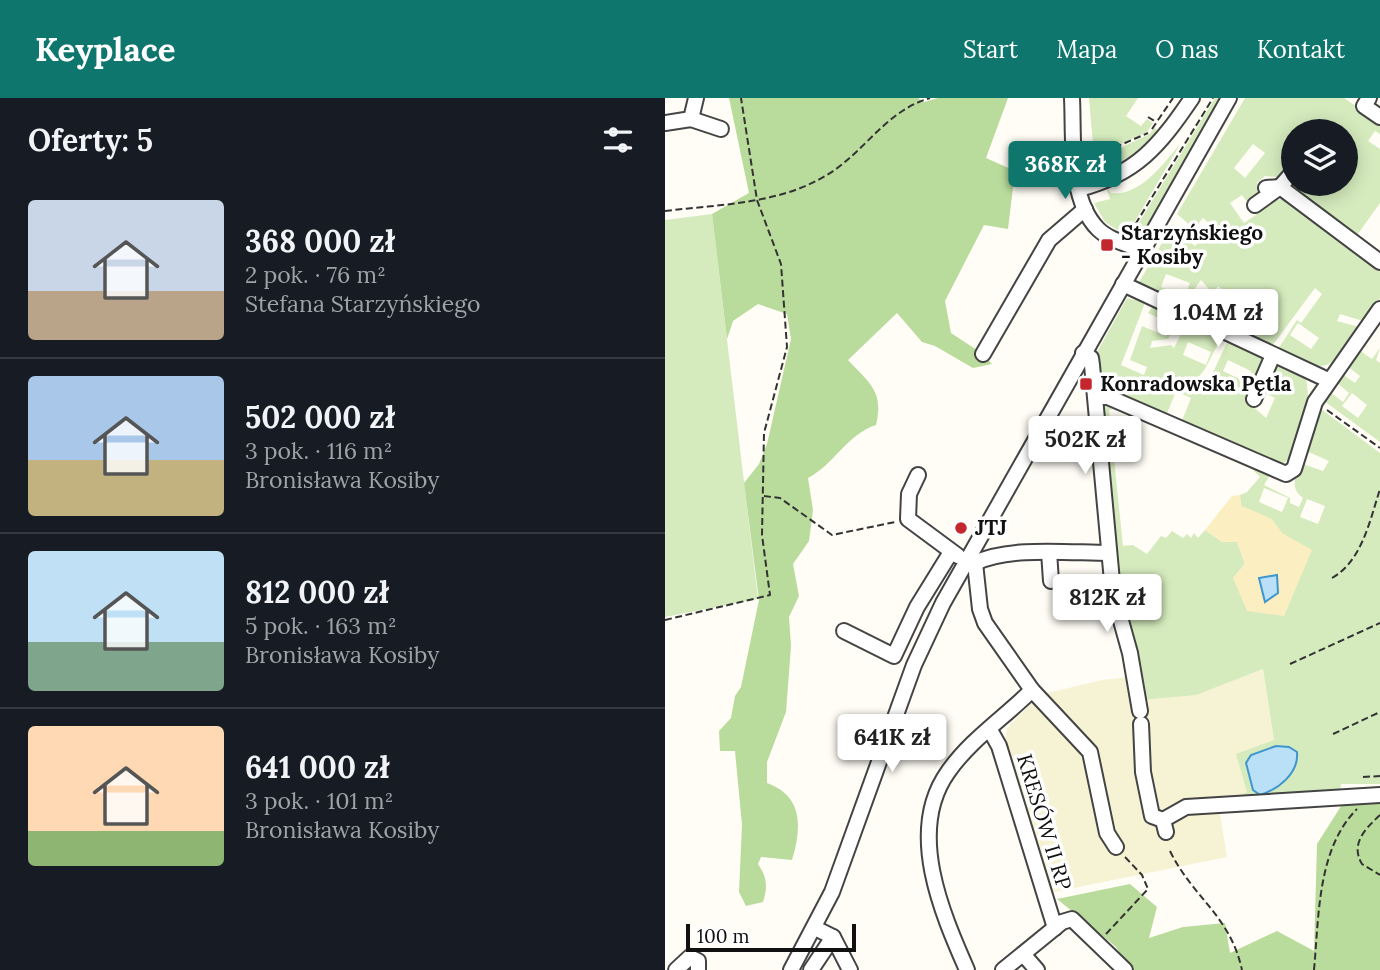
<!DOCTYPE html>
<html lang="pl">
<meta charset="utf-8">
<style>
:root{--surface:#171b24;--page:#242831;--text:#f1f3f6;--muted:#9ea1a6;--line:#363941;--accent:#0f766e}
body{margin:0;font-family:Lora,serif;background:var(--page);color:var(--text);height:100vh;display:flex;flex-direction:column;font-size:26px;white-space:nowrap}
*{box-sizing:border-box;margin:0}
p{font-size:23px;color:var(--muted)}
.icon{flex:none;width:38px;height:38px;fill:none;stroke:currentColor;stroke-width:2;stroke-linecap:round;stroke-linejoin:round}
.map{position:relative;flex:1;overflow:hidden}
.details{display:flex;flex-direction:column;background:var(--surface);width:665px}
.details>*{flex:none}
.tools{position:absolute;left:616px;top:21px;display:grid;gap:14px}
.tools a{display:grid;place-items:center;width:77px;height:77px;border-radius:50%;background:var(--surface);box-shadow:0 4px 18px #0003;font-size:35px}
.scale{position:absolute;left:21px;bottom:18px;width:170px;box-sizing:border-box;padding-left:7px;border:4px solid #111;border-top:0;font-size:19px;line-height:24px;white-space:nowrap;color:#111;-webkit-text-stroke:5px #fff;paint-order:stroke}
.price{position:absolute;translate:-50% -60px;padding:0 16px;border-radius:7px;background:#fff;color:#222;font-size:23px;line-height:46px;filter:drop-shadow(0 2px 4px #0008)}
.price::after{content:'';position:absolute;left:50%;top:42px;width:21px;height:16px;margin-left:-10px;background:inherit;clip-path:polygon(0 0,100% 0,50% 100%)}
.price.current{background:var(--accent);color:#fff}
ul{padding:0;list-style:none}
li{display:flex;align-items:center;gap:21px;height:175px;padding:0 28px}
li+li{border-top:2px solid var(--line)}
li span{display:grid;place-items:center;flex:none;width:196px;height:140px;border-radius:7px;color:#555}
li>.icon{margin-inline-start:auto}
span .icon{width:84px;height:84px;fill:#fffc;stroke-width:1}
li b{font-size:30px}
h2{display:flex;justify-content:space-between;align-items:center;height:84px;padding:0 28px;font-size:30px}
header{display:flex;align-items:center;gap:42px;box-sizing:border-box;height:98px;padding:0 35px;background:var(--accent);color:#fff}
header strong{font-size:33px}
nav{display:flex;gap:38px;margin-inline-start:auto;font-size:24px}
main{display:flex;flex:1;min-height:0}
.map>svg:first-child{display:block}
.farmland{fill:#f6f3d4}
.green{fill:#d5ebbd;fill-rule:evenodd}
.forest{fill:#b9dc9c}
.sand{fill:#fbeec1}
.water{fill:#b9e0f7;stroke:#3f96cf;stroke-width:2}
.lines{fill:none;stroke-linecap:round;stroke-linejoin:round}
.minor-casing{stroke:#444;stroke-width:18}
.path{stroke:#333;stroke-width:2;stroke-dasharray:7 3.5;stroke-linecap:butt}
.minor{stroke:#fff;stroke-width:14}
.poi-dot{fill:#c4262e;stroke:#fff;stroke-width:2.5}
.labels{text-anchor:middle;stroke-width:7;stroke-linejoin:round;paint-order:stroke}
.poi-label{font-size:21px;font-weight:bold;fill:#111;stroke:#fff;text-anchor:start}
.street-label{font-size:21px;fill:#111;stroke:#fff}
</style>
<header>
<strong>Keyplace</strong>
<nav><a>Start</a><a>Mapa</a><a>O nas</a><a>Kontakt</a></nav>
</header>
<main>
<section class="details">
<h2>Oferty: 5<svg class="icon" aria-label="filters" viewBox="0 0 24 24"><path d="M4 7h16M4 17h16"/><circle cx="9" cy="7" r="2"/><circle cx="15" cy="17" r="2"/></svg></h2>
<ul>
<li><span style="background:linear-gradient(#c9d6e8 65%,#b9a48a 0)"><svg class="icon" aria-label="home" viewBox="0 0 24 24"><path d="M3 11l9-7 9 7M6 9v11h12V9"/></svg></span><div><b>368 000 zł</b><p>2 pok. · 76 m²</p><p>Stefana Starzyńskiego</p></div></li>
<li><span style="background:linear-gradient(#a9c7e8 60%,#c2b280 0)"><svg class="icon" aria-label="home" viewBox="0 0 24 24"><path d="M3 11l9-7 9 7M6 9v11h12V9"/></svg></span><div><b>502 000 zł</b><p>3 pok. · 116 m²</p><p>Bronisława Kosiby</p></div></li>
<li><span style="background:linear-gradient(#bfe0f5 65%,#7fa58c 0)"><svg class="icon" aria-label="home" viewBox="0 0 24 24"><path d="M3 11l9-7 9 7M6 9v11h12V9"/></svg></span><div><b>812 000 zł</b><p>5 pok. · 163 m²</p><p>Bronisława Kosiby</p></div></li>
<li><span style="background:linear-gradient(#ffd9b3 75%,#8fb573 0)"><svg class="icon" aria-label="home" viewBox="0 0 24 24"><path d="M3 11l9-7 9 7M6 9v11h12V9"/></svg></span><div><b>641 000 zł</b><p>3 pok. · 101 m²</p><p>Bronisława Kosiby</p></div></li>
</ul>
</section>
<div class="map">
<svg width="715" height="872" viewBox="0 0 715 872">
<rect width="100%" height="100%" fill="#fffdf5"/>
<polygon class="farmland" points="598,571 609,642 582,694 554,709 562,759 384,795 345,665 340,643 342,630 374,597 437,582 464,579 530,597"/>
<g class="green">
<polygon points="424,0 473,0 461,18 476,28 482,21 488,25 482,34 429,58"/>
<polygon points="550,0 559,0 479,139 464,141"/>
<path d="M580,0H679L715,25V36L710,33L703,43L715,51V105L690,140L630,93L635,86H681V33L652,31L650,33H628V64L614,83L611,79L600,78L592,85V96L601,105L624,99L715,170V200L698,223L675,216L672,223L694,229C660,277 665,276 613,251L632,222L636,225L657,196L650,190L607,248L585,238L592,227L582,218L594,202L582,193L559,226L527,211L544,191L536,182L518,207L473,186L508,126L515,142L526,128L512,116ZM588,46L600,55L580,80L569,70ZM577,97L591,117L579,125L565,105ZM538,120L547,128L530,148L521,141ZM501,176L525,185L520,198L496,189ZM553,188L573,203L565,215L545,199ZM593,206L614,222L605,234L585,217ZM633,225L654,240L646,251L625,237Z"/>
<path d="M489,29L493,33C478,53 455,69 431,77L429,62L485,36Z"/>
<path d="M516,45L463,135L459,136L440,124L429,105L445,101L441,88L446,95C475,99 499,65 516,45Z"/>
<polygon points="47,116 93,501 0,519 0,122"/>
<path d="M462,200L480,205L456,267L479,277L482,269L465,262L477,228L501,238L506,226L483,215L488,208L514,220L503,241L487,243L485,250L506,247L509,250L522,224L556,240L540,271L525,289L539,294L563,242L601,260L583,304L601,320L610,300L598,294L611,264L641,278L643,297L624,361L619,365H612L516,325L526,300L511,293L501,318L439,293L431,256ZM523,244L546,254L541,267L518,257ZM563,262L586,273L581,284L558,273Z"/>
<path d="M715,250L711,262L715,265V344L659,303L665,294L678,304L684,295L671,284L677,276L690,285L695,278L682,268L694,252L707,261ZM687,295L702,307L693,320L677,308Z"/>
<path d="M435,304L448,306L449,311L444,312L458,448L468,447L482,456L496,438L501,440L507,433L518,440L522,436L526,440L529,435L533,440L540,432L557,444H572L580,466L568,480L619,517L617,435L606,421L576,408L575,397L582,394L595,379L587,371L606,375L599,387L625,400V405L634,409L638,400C624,390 631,379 635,365L658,373L664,363L639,352L652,308L715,355V686H676L675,697L564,703L582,694L571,656L609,642L598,571L531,597L475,602L450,493ZM599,390L623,400L617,414L594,404ZM642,401L660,408L653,426L635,419Z"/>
</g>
<g class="forest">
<path d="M64,0H253L259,4L273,0H343L321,60L350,73L343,131L319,127L280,203L286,235L318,256L327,266L308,270L270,248L257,244L232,215L183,262C205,286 219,293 211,327C181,337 170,366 143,380L148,412L144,443L128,466L134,498L124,519L126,548L121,614L102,664V685C138,698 137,729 127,762L96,759L93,766C102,779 103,789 98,804L81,808L74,794L77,727L70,653H55L54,633L66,620L70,598L76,589L94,502L79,385L94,366L102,346L126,241L122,216L93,206L68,223L62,241L47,116L84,95Z"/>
<polygon points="715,702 715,872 467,872 450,848 392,801 465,786 492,809 484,840 518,829 560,825 565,855 612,833 649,853 652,746 678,705"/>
</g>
<polygon class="sand" points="575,397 576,408 607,421 617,435 647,452 619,518 582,513 568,480 580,466 572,444 557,444 540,432 567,398"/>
<g class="water">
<polygon points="612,477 613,495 600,504 594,480"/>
<path d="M611,648L624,649L632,654C634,675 614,691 595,697L588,692L581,665L586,657Z"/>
</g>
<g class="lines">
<g class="minor-casing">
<g id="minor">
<path d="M407,0C409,39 403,101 433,131C444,142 462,146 477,152"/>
<polyline points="704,0 699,8 715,19"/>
<polyline points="26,21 56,31"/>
<polyline points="0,25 26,21 31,0"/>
<polyline points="601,90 615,89 715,164"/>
<path d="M414,91C472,76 495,47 527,0"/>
<polyline points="590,107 615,89 628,74"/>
<polyline points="458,186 663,282"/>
<polyline points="418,255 426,260 427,267 448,494 465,555 475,613"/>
<polyline points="318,256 384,142 420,111"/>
<polyline points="431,299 443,299 621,376 629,371 650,304 715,211"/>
<polyline points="589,301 608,257"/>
<polyline points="253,377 244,396 243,421 293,458"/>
<polyline points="384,454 386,483"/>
<polyline points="310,465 315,511 320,525 367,592 425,654 442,735 451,749"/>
<path d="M310,465C344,448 406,455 444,455"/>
<polyline points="179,533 229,558 252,509 286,454"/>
<polyline points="476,626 478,674 487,718 498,722 501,734"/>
<polyline points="325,632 334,648 390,830"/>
<polyline points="498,722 521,709 715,697"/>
<polyline points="150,830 168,839 185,872"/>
<polyline points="358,856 372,872"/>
<polyline points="11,872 25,859 33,863 33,872"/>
<polyline points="126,872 167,794 249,567 278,505 564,0"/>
<polyline points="146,872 168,839"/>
<path d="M302,872C277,815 241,733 283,674C305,642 340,619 367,592"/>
<polyline points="338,872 397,824 407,821 460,872"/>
</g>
</g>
<g class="path">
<polyline points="483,19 491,24"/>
<polyline points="487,31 508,0"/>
<polyline points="421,62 483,35"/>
<path d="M0,113C59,106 122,106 171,71C204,47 224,12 265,0"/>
<polyline points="465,135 548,0"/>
<polyline points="662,312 715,350"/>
<polyline points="99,398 115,400 167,437 230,424"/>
<path d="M667,480C697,463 705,422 715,391"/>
<polyline points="0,522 105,497 97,437 99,335 122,249 116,166 92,102 76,0"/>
<polyline points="625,566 715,525"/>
<polyline points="668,636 715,614"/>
<polyline points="698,679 715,678"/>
<path d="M715,717C700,731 685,746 697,766L715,777"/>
<path d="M505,753C528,800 565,817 577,872"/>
<polyline points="441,836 483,791 477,777 459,758"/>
<path d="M649,872C654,819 652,751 692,711"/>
</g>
<use href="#minor" class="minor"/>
</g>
<g class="poi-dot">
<rect x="435" y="140" width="14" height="14" rx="3.5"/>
<rect x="414" y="279" width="14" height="14" rx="3.5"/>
<circle cx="296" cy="430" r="7"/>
</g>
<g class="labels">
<g class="poi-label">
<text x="456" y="142">Starzyńskiego<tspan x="456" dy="24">- Kosiby</tspan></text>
<text x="435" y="293">Konradowska Pętla</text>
<text x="310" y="437">JTJ</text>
</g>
<g class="street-label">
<text transform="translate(379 724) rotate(73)" y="7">KRESÓW II RP</text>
</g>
</g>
</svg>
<div class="tools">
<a><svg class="icon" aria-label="layers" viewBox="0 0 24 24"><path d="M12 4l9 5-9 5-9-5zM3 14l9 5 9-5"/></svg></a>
</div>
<div class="scale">100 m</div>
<b class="price current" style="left:400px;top:103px">368K zł</b>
<b class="price" style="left:553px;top:251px">1.04M zł</b>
<b class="price" style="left:420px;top:378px">502K zł</b>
<b class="price" style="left:442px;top:536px">812K zł</b>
<b class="price" style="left:227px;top:676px">641K zł</b>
</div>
</main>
